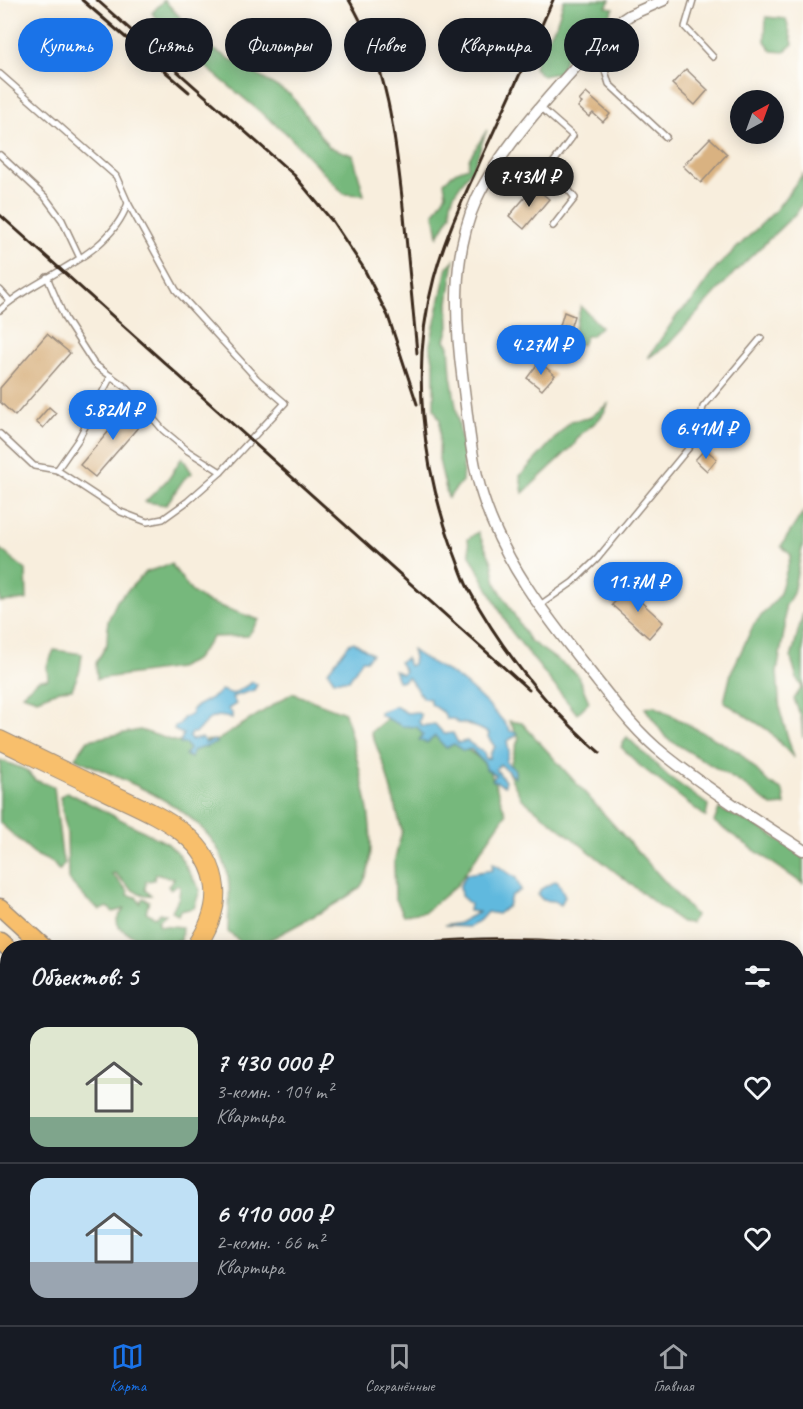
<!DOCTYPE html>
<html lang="ru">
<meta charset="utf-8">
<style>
:root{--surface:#171b24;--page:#242831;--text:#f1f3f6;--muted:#9ea1a6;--line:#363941;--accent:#1a73e8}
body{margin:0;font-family:Caveat,sans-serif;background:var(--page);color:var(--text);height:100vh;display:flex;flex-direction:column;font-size:22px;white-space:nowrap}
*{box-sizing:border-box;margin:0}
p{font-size:20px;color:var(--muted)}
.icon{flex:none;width:33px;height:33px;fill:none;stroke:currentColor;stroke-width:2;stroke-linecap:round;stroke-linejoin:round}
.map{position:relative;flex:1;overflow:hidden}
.drawer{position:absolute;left:0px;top:940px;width:804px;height:386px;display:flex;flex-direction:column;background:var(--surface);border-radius:24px 24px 0 0;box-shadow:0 3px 15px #0003}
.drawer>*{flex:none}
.guide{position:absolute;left:18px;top:18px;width:768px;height:54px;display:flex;gap:12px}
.needle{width:39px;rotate:41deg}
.buttons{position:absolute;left:730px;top:90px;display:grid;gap:12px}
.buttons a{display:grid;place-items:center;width:54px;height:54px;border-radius:50%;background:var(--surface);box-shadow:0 3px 15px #0003;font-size:30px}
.price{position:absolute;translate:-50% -51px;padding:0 14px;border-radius:21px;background:var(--accent);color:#fff;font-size:20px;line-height:39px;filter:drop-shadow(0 2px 3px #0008)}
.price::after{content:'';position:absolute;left:50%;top:36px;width:18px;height:14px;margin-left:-9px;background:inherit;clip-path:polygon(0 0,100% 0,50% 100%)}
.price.on{background:#222;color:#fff}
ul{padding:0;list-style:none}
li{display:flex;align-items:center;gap:18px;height:150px;padding:0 30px}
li+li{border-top:2px solid var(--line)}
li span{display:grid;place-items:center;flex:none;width:168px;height:120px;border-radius:18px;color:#555}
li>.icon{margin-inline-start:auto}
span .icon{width:72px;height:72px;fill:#fffc;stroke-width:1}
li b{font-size:26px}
h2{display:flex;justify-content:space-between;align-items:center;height:72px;padding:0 30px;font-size:26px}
.pill{padding:0 21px;border-radius:27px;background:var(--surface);box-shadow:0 3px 15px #0003;font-size:21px;line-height:54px}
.pill.on{background:var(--accent);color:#fff}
.tabs{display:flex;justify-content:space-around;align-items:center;height:84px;border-top:2px solid var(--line);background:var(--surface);font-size:16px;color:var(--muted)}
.tabs a{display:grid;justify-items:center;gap:3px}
.tabs .on{color:var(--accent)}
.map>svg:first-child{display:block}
.green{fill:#93d891;stroke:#678158;stroke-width:1.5}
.forest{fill:#76b87b;stroke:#58714c;stroke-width:1.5}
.water{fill:#61b9de;stroke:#4e727e;stroke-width:1.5}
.building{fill:#d9b281}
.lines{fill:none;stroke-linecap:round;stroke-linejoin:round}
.service-casing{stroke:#9a8c7e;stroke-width:8}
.minor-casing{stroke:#9a8c7e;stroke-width:13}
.secondary-casing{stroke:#9a8c7e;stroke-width:17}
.primary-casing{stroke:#9a8c7e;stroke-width:19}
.trunk-casing{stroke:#9a8c7e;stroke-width:20}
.service{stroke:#fff;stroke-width:5}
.minor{stroke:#fff;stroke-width:10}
.secondary{stroke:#fce5c4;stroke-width:15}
.primary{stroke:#f8bf6c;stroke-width:16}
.trunk{stroke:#f8bf6c;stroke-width:18}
.rail{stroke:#3b2a1e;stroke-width:3}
</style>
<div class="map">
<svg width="803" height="1325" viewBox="0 0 803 1325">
<rect width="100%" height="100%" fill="#fdfcf7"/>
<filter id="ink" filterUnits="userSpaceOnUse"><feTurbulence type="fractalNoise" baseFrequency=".0167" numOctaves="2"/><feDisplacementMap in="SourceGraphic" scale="12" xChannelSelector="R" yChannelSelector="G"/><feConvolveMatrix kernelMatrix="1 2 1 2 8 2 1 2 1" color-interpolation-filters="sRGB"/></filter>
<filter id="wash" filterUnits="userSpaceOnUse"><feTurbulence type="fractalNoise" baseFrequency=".008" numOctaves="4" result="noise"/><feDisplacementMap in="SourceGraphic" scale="24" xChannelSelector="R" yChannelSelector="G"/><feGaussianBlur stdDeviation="1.35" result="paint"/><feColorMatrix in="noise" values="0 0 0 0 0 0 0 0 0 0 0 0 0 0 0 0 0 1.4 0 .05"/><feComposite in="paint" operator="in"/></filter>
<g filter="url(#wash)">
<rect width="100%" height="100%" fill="#f8eedd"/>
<polygon class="green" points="0,1163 8,1171 8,1318 141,1319 147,1325 0,1325"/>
<g class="forest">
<polygon points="164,0 206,45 291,95 329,147 353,155 364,195 344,194 286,133 195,58 152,13"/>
<polygon points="564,0 610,0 606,7 614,8 609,17 592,23 589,38 566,56 561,72 543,76 534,68 537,53 556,25"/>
<polygon points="766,17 786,19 793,44 784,52 772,51 765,41"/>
<path d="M487,130C482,141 479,154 474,165C465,182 447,194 451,214L438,236L434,213L446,194L444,182L455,172L468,167L469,159Z"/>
<polygon points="803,174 803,201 798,211 733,274 668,345 648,358 678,314 692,302 715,269 775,211"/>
<polygon points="454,260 448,303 449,327 445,340 449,346 451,375 464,457 462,481 448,498 439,460 440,420 434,409 434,365 430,345 447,267"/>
<polygon points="581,306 601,327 591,336 586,336 582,345 576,342 574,331"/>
<path d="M608,404C600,427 581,427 574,445L523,493L520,476L571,421L589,418Z"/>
<polygon points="182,457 192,473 184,479 166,505 145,502 170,477"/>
<polygon points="803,512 803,544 793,593 785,607 785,627 777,672 780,711 794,758 768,730 724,702 731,673 754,624 779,596 791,555 781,546"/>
<polygon points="478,532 492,562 496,584 529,640 577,674 589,702 577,714 511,631 470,555 468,539"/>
<polygon points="0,549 26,570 27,600 0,602"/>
<polygon points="171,564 191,591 205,601 259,620 248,636 213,637 195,660 178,668 97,679 96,663 107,644 108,621 117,601 146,572"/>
<polygon points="803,613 803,738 801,717 794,699 802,687 797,679 791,658"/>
<polygon points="54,650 82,654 80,670 72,689 60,690 37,699 22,694 39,680 48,679 47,666"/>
<path d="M292,693L345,713C355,755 387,849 361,886C355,896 274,937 258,946L247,947L228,932C228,911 232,888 226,868C209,808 127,783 75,758L88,740L140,730L177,742L218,740Z"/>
<polygon points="654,706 739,752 769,783 783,791 785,805 772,806 741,783 666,738 645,708"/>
<path d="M390,716C416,725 475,745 489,770C496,783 500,800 506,814L457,885L425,912L404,915L395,897L394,863L402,831L385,768L371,732Z"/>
<polygon points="509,721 522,723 695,915 691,923 682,922 659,906 521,798 508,772 519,737"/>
<polygon points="627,737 668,776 708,805 706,817 639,765 621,747"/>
<polygon points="0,760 26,770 35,780 54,787 62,856 65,863 59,871 53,863 36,855 0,823"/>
<path d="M67,792L167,843L178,853L200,890L194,908L180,911L178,916L172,911L179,897L180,887L177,885L170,889L168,886L174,879L155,874L154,880L146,881L145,890L151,895C135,897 125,883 115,873L112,874L128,891V895L136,897L140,903L143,898L149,901L146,912L155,917L159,913L165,914L158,920L160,925L182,927L181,941L176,940L171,948H150L142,945L139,940L118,927L117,919L124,909L113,912L108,907L100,910L87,900L68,879L67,834L60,797Z"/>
<polygon points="719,809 761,828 803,856 803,884 714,822"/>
<polygon points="803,1185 803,1316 794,1325 766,1325 765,1319 796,1318 796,1187"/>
<polygon points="263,1318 271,1325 143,1325 137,1319"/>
</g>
<g class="water">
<polygon points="354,642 372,654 367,660 362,660 349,680 334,680 328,671 349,644"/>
<path d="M412,650C427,662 444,668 459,679C469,686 507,722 510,731L517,733L516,736L507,741L509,752L506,762L515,770V778L500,764L496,769L505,781V786L492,780L496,775L486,769L485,764L471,749L463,751L454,744L446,748L435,736L427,743L419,740L423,735L417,727L402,726L380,715V712L395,706L407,713L416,712L421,715L419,722L422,726L435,724L444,734L453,733L458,743L467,741L484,753L486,759L490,758V754L495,747L488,737L489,733L468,724L458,723L454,719H446L444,713L430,703V699L423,698L408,677L403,681H398L394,670L402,674L405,671L399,662L406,658L409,666L413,664L414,657Z"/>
<path d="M253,682L257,685L254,690L232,697L236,704L228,709L232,713V719C214,712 207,719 196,733H191L189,737L191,740L202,738L206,743L214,740L217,743L192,751L191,758L185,755L189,749L186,744H180L183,734L174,730L175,726L179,725L184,717L191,715L193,708L215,696L221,690L233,694Z"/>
<polygon points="493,863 516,878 521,890 511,896 508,906 498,914 487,912 480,920 468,927 444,926 459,923 479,912 469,911 470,904 461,896 460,885 467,874 492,870"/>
<polygon points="555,881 558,882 565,896 561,905 554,901 543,900 538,895 541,889"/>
</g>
<g id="blocks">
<g class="building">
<polygon points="686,69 708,90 695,105 672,84"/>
<polygon points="586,93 610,114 603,122 593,113 589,117 578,107 582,103 579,101"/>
<polygon points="710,138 727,154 701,183 683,166"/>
<polygon points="534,187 549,199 524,229 509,216"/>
<polygon points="564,312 574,316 568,335 558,332"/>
<polygon points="47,334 70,353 15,416 0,402 0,388"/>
<polygon points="539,362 555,375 542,390 527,378"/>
<polygon points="132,404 146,418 95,477 80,465"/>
<polygon points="49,407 56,413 43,428 36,422"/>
<polygon points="705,449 717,459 707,471 695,460"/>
<polygon points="627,589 663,622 649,638 612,605"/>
</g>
</g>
</g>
<g filter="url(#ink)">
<use href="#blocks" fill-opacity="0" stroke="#9a8c7e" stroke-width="1.5"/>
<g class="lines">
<g class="service-casing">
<g id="service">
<polyline points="693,0 685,27 713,57"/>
<polyline points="597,44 609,84 666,137"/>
<path d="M0,74L116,176L128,203C108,259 41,273 0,310"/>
<polyline points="541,108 573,136 550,167 575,198 553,226"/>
<polyline points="0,155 45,197 62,220 80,258"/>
<polyline points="47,277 65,319 94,364 127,388 163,430 188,451 221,472"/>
<polyline points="0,290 10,301"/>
<polyline points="0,434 34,466 57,470 121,512 147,522 163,519 188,501 221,472 285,403 257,379 176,290 128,203"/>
<polyline points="57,470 78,440 111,376"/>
<polyline points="540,605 573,582 597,559 696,439 703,407 761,338"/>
</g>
</g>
<g class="minor-casing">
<g id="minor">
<path d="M664,0L630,15L612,27C570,73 503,143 477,198C451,255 455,322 463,382C468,420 471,461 483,497C505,566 550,621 594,677C616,705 637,733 665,755C709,790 756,820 803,850"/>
<polyline points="0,1242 8,1250"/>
<polyline points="70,1318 76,1325"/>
</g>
</g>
<g class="secondary-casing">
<g id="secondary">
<polyline points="0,1094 8,1090"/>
<polyline points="0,1106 8,1106"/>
<polyline points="295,1318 302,1325"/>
<polyline points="693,1318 699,1325"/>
</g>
</g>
<g class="primary-casing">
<g id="primary">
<polyline points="0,907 45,948"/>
<polyline points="0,941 8,948"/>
<polyline points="444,1318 451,1325"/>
<polyline points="476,1318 484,1325"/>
</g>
</g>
<g class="trunk-casing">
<g id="trunk">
<path d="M0,740C35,757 69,774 104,790C148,812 210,832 215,888C217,911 208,930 195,948"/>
<polyline points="0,1013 8,1011"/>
</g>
</g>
<use href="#service" class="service"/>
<use href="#minor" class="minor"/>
<use href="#secondary" class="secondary"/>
<use href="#primary" class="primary"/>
<use href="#trunk" class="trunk"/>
<g class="rail">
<polyline points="82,0 189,92"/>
<polyline points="97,0 294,175 333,222 363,267 388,316 417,404"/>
<path d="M349,0C389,66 396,141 404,216C408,261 413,307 417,353"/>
<path d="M553,0C530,52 506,105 482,157C464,197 445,236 434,278C410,367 422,465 453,550C458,562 462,576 468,588C502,651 546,706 600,753"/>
<polyline points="0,215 529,690"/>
<path d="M371,948C452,938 538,933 619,948"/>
<polyline points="796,1003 803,1005"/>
<polyline points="796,1017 803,1019"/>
<polyline points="0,1036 8,1034"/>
</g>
</g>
</g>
</svg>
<div class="buttons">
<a><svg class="needle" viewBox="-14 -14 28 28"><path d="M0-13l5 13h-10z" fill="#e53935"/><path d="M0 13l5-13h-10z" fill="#9ea1a6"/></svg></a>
</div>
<b class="price on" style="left:529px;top:208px">7.43M ₽</b>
<b class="price" style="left:541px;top:376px">4.27M ₽</b>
<b class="price" style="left:113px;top:441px">5.82M ₽</b>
<b class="price" style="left:706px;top:460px">6.41M ₽</b>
<b class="price" style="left:638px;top:613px">11.7M ₽</b>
<div class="guide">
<a class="pill on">Купить</a>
<a class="pill">Снять</a>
<a class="pill">Фильтры</a>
<a class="pill">Новое</a>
<a class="pill">Квартира</a>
<a class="pill">Дом</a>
</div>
<section class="drawer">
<h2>Объектов: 5<svg class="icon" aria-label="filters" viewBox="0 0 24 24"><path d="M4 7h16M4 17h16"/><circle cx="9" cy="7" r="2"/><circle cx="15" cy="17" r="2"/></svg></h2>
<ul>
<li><span style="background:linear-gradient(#dfe7d0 75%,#7fa58c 0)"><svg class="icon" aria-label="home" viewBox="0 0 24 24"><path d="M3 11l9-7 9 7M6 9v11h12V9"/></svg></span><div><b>7 430 000 ₽</b><p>3-комн. · 104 m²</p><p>Квартира</p></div><svg class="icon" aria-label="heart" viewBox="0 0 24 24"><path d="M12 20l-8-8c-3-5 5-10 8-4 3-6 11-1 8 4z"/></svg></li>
<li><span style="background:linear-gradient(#bfe0f5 70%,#9aa5b1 0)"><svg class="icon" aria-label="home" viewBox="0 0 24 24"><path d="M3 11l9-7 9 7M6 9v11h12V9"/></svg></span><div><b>6 410 000 ₽</b><p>2-комн. · 66 m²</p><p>Квартира</p></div><svg class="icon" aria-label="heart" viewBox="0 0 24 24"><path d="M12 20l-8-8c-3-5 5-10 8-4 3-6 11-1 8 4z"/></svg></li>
</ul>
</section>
</div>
<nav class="tabs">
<a class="on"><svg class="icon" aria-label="map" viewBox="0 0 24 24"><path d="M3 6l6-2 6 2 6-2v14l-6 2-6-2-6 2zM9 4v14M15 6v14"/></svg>Карта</a>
<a><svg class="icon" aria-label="saved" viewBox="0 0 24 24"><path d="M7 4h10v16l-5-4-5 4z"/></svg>Сохранённые</a>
<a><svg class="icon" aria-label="home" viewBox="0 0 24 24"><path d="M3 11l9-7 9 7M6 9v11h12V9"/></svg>Главная</a>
</nav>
